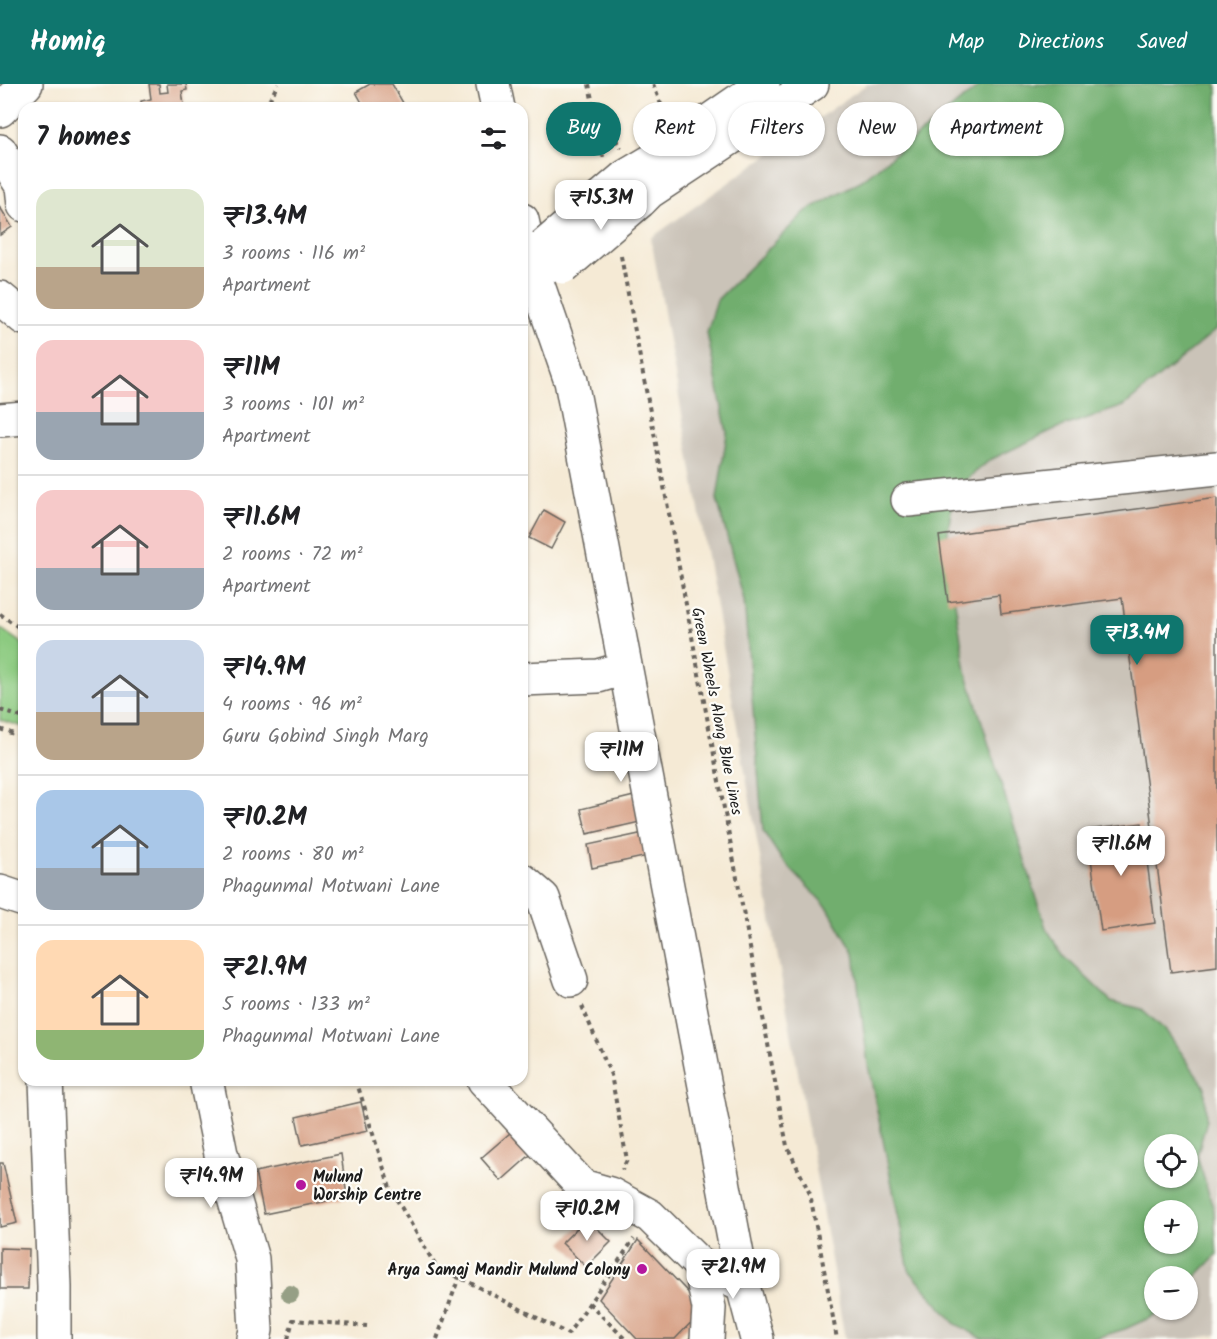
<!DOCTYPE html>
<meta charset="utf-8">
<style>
:root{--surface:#fff;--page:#f6f6f6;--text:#202124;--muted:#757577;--line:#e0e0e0;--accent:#0f766e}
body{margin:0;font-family:Kalam,sans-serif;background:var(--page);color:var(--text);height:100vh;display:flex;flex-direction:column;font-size:22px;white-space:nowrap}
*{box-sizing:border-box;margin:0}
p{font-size:20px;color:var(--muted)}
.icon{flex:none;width:33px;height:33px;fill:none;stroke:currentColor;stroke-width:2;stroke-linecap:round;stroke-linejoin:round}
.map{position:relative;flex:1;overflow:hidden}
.side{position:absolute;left:18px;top:18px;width:510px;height:984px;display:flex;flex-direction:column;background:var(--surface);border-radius:18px;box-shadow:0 2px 4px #0004}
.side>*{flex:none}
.banner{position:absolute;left:546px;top:18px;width:570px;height:54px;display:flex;gap:12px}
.fabs{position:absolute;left:1144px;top:1050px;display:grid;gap:12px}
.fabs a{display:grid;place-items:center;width:54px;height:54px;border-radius:50%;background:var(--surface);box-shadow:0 2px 4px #0004;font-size:30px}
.price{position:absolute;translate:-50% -51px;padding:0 14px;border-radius:12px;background:#fff;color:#222;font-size:20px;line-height:39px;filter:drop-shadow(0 2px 3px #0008)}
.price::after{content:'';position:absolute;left:50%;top:36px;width:18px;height:14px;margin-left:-9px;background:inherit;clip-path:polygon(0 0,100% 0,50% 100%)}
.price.on{background:var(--accent);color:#fff}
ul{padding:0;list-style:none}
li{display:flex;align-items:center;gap:18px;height:150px;padding:0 18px}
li+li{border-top:2px solid var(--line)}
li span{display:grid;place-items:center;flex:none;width:168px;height:120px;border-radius:18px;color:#555}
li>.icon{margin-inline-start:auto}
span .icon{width:72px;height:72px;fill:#fffc;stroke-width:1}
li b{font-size:26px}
h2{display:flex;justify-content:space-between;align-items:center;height:72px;padding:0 18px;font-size:26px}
.chip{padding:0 21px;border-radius:27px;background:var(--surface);box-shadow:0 2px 4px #0004;font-size:21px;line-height:54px}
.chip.on{background:var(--accent);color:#fff}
header{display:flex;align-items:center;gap:36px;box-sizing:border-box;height:84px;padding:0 30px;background:var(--accent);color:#fff}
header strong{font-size:28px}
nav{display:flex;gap:33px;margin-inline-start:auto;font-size:21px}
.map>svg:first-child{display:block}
.industrial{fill:#cac3b8;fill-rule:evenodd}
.green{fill:#8cca80;stroke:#54734e;stroke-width:1.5}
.forest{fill:#71ae6e;stroke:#466545;stroke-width:1.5;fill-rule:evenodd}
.building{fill:#d69d81}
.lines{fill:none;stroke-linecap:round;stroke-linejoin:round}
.minor-casing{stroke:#68645d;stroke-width:36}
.path{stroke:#68645d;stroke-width:4;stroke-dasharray:4.5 4.5;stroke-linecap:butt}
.minor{stroke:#fff;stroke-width:33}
.minor-bridge-casing{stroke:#68645d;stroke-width:36;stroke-linecap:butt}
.minor-bridge{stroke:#fff;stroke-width:33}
.tree{fill:#969f85}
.poi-dot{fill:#b5179e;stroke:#fdfcf7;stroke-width:2}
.labels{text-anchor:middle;stroke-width:4.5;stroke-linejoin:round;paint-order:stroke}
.street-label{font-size:16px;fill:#1c1c1c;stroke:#fdfcf7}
.poi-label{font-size:16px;font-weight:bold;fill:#1c1c1c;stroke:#fdfcf7;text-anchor:start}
</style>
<header>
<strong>Homiq</strong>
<nav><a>Map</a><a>Directions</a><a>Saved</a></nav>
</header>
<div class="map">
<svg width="1217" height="1255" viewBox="0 0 1217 1255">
<rect width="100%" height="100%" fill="#fdfcf7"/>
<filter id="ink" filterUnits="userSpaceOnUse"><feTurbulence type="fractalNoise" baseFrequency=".0167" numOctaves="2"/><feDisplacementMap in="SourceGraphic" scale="12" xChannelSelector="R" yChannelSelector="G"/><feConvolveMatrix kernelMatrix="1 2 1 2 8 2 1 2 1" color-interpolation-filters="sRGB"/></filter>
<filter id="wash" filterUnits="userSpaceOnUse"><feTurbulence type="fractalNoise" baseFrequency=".008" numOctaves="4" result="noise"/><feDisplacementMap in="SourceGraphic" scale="24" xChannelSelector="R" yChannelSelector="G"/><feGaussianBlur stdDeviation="1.35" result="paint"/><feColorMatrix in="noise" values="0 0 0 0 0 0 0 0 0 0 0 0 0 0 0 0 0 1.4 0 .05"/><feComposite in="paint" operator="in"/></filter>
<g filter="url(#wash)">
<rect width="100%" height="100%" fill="#f5ead5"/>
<path class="industrial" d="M867,0H1217V1251L1190,1255H845L651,154ZM1155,1060H1188V1094H1155ZM1155,1126H1188V1160H1155ZM1155,1192H1188V1226H1155Z"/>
<polygon class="green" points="0,544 24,561 24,643 0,636"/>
<path class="forest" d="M982,0H1217V245L1124,322L1055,345L990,376L965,397L951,427L946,462L966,587L1046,844L1065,873L1111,917L1142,925L1167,948L1205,1003L1206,1040L1197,1072L1214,1126L1217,1171L1188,1201V1192H1155V1226H1163L1158,1230L1125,1245L1092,1255H983L954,1239L909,1186L868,981L854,869L828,824L782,776L763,747L744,516L717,415L727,349L707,249L717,216L806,127L862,96ZM1155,1060H1188V1094H1155ZM1155,1126H1188V1160H1155Z"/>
<g id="blocks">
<g class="building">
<polygon points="149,0 159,0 160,9 168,8 167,0 186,0 187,6 182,7 184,21 167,24 142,24 141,17 151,15"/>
<polygon points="370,0 392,0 406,24 365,24 356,8"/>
<polygon points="0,123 12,143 0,151"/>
<polygon points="1217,414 1217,882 1171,888 1122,514 1001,530 999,511 948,518 939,452"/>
<polygon points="544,426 565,438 551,465 529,454"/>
<polygon points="634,712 640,738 587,750 581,725"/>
<polygon points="1142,739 1155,839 1101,847 1087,746"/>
<polygon points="644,749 648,772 592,784 588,761"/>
<polygon points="361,1018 368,1047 302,1061 296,1033"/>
<polygon points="517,1043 537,1065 501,1097 481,1074"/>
<polygon points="341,1070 347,1113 264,1130 255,1088"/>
<polygon points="0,1079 3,1079 17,1139 0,1143"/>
<polygon points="587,1134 611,1158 586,1183 562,1159"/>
<polygon points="638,1156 704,1225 675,1255 637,1255 599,1215"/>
<polygon points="0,1164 29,1165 28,1205 0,1205"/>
</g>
</g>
</g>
<g filter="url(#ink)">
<use href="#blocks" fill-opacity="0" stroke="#68645d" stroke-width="1.5"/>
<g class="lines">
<g class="minor-casing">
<g id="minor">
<polyline points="493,0 498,24"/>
<polyline points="0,26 26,0"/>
<polyline points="0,67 22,102 24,121"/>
<polyline points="625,93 677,62 699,44 763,0"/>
<polyline points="640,117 649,108 812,0"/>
<polyline points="522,136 533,187 571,297 743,1202 757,1255"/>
<polyline points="0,214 24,234"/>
<polyline points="0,336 24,334"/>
<polyline points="908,416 1217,384"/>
<polyline points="522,595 598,592 625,584"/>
<polyline points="522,796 543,814 571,896"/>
<polyline points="0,808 24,816"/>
<polyline points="46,996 54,1202 54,1255"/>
<polyline points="206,996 221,1070 252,1175 256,1246 254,1255"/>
<polyline points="484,996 582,1102 610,1110 650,1132 700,1181 743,1202"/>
<polyline points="700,1181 709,1224 707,1255"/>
</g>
</g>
<g class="path">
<polyline points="589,0 603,73"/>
<polyline points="653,0 666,33"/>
<polyline points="265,24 278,0"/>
<polyline points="597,36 612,49 621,64"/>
<polyline points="621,172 787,1062 810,1110 837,1255"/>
<polyline points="0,530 24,547"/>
<polyline points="0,626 24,634"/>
<polyline points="0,645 24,654"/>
<polyline points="582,922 611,991 627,1076 622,1086"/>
<polyline points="356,996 390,1104 438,1186 459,1193 568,1250 634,1155"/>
<polyline points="589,1219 625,1255"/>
<polyline points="288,1255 293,1236 367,1242"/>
<polyline points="437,1255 459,1193"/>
</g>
<use href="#minor" class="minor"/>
<g class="minor-bridge-casing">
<g id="minor-bridge">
<polyline points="544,162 625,93"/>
<polyline points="563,183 640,117"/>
</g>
</g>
<use href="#minor-bridge" class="minor-bridge"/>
</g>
<circle class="tree" cx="290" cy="1210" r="9"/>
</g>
<g class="poi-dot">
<circle cx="301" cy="1101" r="6"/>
<circle cx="642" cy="1185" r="6"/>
</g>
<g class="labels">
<g class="street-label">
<text transform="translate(718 627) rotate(79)" y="6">Green Wheels Along Blue Lines</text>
</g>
<g class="poi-label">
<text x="313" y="1098">Mulund<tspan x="313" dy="18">Worship Centre</tspan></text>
<text x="630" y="1191" text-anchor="end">Arya Samaj Mandir Mulund Colony</text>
</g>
</g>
</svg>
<div class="fabs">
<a><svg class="icon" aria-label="locate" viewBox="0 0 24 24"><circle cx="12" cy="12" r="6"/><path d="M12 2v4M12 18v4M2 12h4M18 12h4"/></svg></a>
<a>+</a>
<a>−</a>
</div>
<b class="price" style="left:601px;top:147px">₹15.3M</b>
<b class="price on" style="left:1137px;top:582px">₹13.4M</b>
<b class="price" style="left:621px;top:699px">₹11M</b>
<b class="price" style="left:1121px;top:793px">₹11.6M</b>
<b class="price" style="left:211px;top:1125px">₹14.9M</b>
<b class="price" style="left:587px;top:1158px">₹10.2M</b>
<b class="price" style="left:733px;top:1216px">₹21.9M</b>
<div class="banner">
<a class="chip on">Buy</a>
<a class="chip">Rent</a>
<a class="chip">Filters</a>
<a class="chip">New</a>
<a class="chip">Apartment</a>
</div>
<section class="side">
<h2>7 homes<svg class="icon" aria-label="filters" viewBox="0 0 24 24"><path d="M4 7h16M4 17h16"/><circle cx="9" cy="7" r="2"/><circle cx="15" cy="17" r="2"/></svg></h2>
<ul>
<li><span style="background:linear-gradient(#dfe7d0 65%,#b9a48a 0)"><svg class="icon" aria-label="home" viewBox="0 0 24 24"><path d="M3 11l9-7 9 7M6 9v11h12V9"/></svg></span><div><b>₹13.4M</b><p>3 rooms · 116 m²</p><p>Apartment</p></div></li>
<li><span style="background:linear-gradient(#f6c9c9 60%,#9aa5b1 0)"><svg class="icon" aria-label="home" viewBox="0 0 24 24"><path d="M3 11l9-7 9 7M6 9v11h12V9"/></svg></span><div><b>₹11M</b><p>3 rooms · 101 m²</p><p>Apartment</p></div></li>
<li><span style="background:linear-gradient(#f6c9c9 65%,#9aa5b1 0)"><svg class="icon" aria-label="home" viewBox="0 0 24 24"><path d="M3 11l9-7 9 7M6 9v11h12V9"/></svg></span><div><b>₹11.6M</b><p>2 rooms · 72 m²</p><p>Apartment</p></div></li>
<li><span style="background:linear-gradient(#c9d6e8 60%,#b9a48a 0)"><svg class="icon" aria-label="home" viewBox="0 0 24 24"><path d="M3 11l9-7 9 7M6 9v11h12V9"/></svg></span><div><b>₹14.9M</b><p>4 rooms · 96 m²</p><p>Guru Gobind Singh Marg</p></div></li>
<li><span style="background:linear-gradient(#a9c7e8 65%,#9aa5b1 0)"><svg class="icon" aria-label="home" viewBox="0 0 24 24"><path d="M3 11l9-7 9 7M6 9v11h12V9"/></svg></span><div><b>₹10.2M</b><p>2 rooms · 80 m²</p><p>Phagunmal Motwani Lane</p></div></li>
<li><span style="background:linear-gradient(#ffd9b3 75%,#8fb573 0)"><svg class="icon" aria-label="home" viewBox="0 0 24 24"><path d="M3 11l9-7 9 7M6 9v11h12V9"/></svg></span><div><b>₹21.9M</b><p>5 rooms · 133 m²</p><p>Phagunmal Motwani Lane</p></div></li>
</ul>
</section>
</div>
